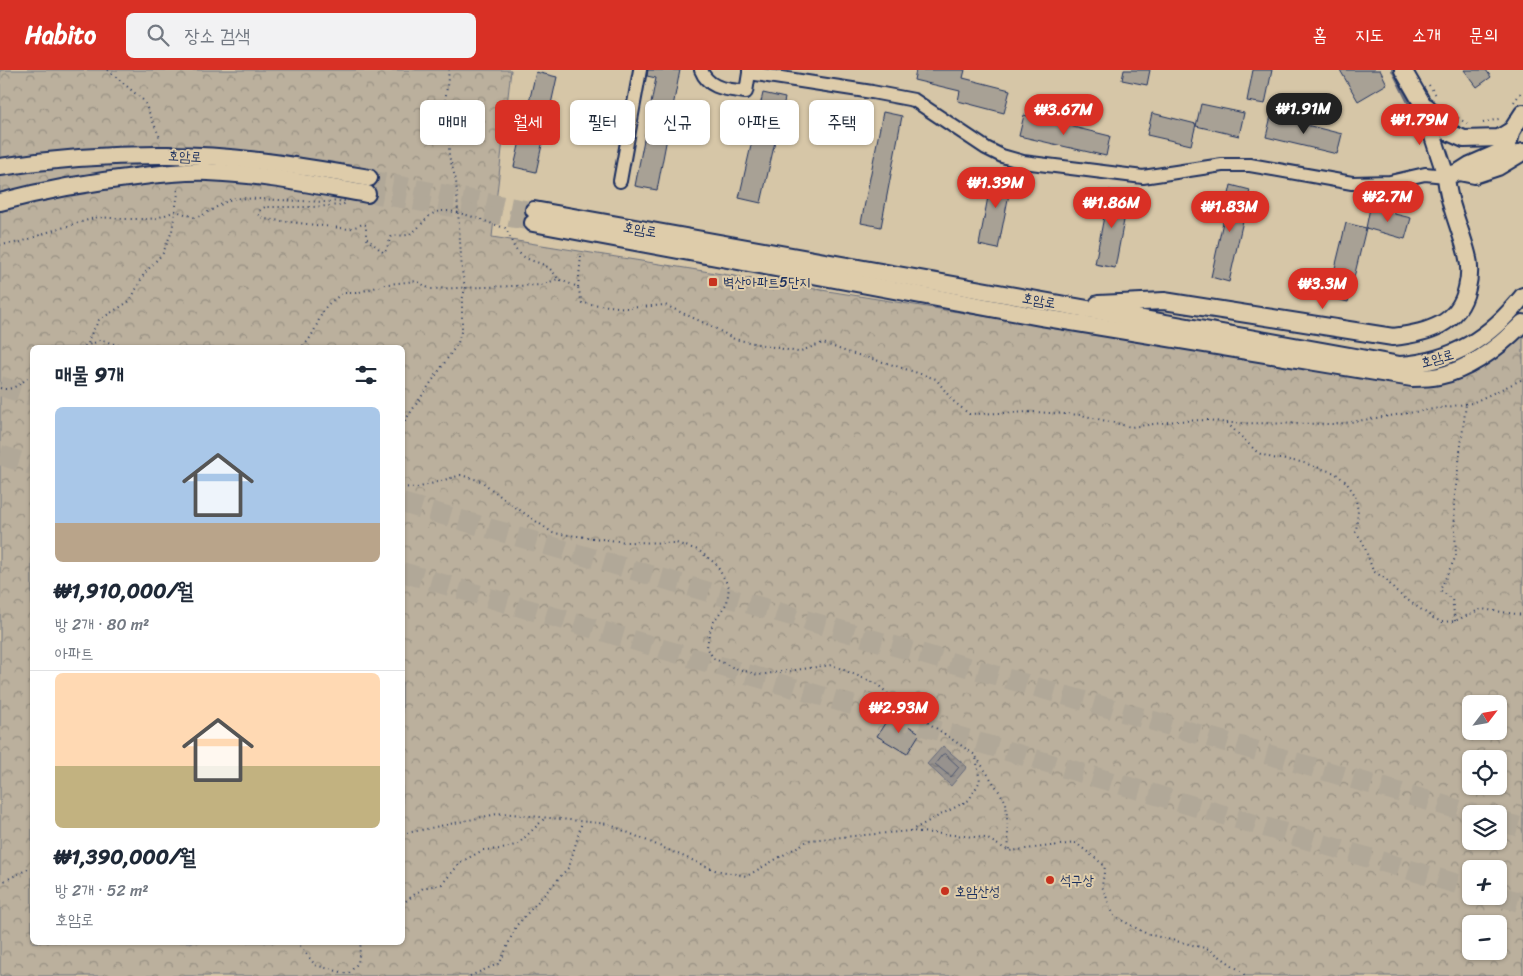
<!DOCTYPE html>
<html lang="ko">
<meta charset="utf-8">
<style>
:root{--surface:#fff;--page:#f2f2f3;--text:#1f2937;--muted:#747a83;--line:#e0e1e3;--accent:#d93025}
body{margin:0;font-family:Sriracha,"Poor Story",sans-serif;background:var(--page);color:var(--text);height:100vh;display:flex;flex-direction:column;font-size:19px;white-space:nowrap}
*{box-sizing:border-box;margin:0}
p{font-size:16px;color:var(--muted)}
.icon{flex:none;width:28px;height:28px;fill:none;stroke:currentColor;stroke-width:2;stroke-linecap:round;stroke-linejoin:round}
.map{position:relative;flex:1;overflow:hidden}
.sheet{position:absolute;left:30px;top:275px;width:375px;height:600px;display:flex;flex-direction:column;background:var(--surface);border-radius:8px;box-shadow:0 1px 4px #0004}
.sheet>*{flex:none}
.banner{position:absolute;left:420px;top:30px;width:475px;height:45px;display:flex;gap:10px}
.needle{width:32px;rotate:59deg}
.controls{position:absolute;left:1462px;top:625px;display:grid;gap:10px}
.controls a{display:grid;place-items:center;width:45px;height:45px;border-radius:8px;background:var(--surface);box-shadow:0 1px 4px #0004;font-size:25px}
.price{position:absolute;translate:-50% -42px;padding:0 11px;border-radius:18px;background:var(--accent);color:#fff;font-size:16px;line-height:32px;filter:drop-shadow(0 1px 2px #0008)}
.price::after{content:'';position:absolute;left:50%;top:30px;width:15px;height:11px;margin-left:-8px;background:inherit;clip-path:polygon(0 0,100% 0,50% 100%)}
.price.active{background:#222;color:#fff}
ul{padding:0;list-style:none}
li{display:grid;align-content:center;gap:10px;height:265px;padding:0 25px}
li+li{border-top:1px solid var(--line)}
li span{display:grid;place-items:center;height:155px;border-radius:8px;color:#555}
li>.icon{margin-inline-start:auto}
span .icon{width:90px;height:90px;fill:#fffc;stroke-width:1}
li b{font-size:21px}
h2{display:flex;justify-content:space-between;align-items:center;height:60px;padding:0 25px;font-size:21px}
.pill{padding:0 18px;border-radius:8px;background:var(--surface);box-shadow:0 1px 4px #0004;font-size:18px;line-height:45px}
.pill.active{background:var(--accent);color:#fff}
header{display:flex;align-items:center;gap:30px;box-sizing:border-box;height:70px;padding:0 25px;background:var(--accent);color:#fff}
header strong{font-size:24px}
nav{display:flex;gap:28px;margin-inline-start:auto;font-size:18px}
.search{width:350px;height:45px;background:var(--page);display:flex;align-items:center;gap:12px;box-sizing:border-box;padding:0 18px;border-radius:8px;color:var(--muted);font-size:19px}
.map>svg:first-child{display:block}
.forest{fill:url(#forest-crowns);stroke:#6b707e;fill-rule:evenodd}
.water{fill:url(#water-ripples);stroke:#656a7b}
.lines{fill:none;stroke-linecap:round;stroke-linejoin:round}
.shore{stroke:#4d5771;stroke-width:1}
.stream{stroke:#656a7b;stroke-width:4}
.building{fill:#a8a195;stroke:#1b2f5e}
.secondary-tunnel{stroke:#b1a898;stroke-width:16;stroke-dasharray:16 8;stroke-linecap:butt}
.trunk-tunnel{stroke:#b1a898;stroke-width:20;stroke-dasharray:20 10;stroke-linecap:butt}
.minor-casing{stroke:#1b2f5e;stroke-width:16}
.secondary-casing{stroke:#1b2f5e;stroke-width:20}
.path{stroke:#1b2f5e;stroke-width:2;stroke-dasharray:1 4;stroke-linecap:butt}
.minor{stroke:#deccaa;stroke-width:12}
.secondary{stroke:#deccaa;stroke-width:16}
.path-bridge{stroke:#1b2f5e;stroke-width:2;stroke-dasharray:1 4;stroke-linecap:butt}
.poi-dot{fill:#c8321e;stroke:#deccaa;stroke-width:2}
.labels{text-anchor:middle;stroke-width:4;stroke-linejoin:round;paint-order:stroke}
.street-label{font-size:14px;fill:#1b2f5e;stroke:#deccaa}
.poi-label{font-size:14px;fill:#1b2f5e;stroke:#deccaa;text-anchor:start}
</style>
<header>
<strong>Habito</strong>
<div class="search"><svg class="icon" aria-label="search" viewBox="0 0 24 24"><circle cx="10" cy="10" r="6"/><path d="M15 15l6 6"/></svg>장소 검색</div>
<nav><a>홈</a><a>지도</a><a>소개</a><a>문의</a></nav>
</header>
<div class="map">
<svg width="1523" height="906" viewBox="0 0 1523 906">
<defs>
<pattern id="forest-crowns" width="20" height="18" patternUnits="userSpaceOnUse" patternTransform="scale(1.25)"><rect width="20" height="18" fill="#bbb09d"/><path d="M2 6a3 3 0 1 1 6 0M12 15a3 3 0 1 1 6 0" fill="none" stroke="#979083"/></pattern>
<pattern id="water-ripples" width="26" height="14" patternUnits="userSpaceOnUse" patternTransform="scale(1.25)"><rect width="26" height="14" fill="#97928e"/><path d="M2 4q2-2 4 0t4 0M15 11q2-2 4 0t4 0" fill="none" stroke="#7a7877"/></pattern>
</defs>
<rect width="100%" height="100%" fill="#d6c6a7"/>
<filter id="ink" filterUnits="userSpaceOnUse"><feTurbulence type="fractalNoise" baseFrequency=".02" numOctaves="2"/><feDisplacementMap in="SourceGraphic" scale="10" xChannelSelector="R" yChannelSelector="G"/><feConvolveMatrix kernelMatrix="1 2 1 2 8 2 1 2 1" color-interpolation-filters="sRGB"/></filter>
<g filter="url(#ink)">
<path class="forest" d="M0,0H511L492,167L1157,274L1439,313L1523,262V906H0ZM32,278H402V872H32ZM1471,634H1499V661H1471ZM1471,689H1499V716H1471ZM1471,744H1499V771H1471ZM1471,799H1499V826H1471ZM1471,854H1499V881H1471Z"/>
<polygon class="water" points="943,676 967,697 951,716 927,694"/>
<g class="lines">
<polygon class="shore" points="945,684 959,697 951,707 935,694 942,685"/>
<polyline class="stream" points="1393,0 1423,61"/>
</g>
<g class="building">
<polygon points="648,0 680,0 657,120 635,116 656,8 647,6"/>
<polygon points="916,0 965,0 963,8 1010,20 1004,43 958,31 960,21 914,10"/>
<polygon points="1124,0 1150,0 1147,15 1122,10"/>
<polygon points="1253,0 1272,0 1265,34 1247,31"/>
<polygon points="1340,0 1380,0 1387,14 1358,31"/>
<polygon points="1464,0 1486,0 1491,7 1477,17"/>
<polygon points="536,2 557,7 536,102 514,97"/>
<polygon points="763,23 785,28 761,133 739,128"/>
<polygon points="1201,34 1244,43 1239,66 1196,56"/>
<polygon points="883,42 902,46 881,157 861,153"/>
<polygon points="1152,43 1196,54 1191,75 1147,65"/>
<polygon points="1024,45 1110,66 1106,86 1019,66"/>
<polygon points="1271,46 1342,64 1337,84 1266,67"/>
<polygon points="993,100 1013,104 998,179 979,175"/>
<polygon points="1231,115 1250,120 1229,212 1211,207"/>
<polygon points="1109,120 1129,124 1115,198 1095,194"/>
<polygon points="1370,138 1411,148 1405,169 1366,158"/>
<polygon points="1346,153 1366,158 1348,232 1328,227"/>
<polygon points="890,645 920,663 907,684 877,666"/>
</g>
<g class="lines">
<g class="secondary-tunnel">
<polyline points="369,108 534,140"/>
<polyline points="367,124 533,153"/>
</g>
<g class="trunk-tunnel">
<polyline points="0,316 32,326"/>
<polyline points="0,385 32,395"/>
<polyline points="402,433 1474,744"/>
<polyline points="402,502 1471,818"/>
<polyline points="1499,751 1523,758"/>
<polyline points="1499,826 1523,833"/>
</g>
<g class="minor-casing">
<g id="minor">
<path d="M701,0C709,20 728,19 746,22L749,3"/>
<polyline points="749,0 749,3 872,22 914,30 986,78 1002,86 1023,92 1143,107 1222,95 1250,95 1352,113 1390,112 1425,104 1446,106"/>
<polyline points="620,111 640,0"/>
</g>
</g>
<g class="secondary-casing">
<g id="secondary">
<polyline points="1403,0 1422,33 1446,106 1459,102 1470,95 1500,82 1508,75 1512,60 1523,43"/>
<polyline points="1427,37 1448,62 1464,69 1499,68 1512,60"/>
<path d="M0,97C52,89 106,85 159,85C229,84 300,96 369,108"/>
<polyline points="1459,102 1474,105 1498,97 1523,82"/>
<path d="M0,132C45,120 89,112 135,107C159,104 184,101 208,102C261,104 314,115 367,124"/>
<path d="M534,140L1400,295C1453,292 1491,267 1523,226"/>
<path d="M533,153L1040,247L1412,308C1421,308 1430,308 1439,306C1472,299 1500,276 1523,253"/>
<path d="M1098,234L1164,231L1393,267C1427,263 1459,255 1467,218C1470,206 1470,195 1467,184C1460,157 1448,133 1446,106"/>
</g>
</g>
<g class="path">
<polyline points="108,0 144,31 161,70"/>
<polyline points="1429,15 1436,25"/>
<polyline points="1514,32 1523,20"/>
<polyline points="1454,45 1467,54"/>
<polyline points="1483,53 1502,48"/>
<polyline points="578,217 581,186"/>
<polyline points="80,278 102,270 126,278"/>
<polyline points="89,278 88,274 90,266 99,250 130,231 144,204 163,183 172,161 178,123 177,117"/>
<path d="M298,278C313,273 317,250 325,238C329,232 338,227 343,223H356L388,214L417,211L430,219L541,215L558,209L578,217L582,233L627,238L665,235L713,257L734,269L798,282L823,273L847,282L890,294L936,309L952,330L969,344L1035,342L1081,345L1131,357L1176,351L1209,350L1227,353L1338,354L1472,333L1523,309"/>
<path d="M0,318C13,322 22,312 32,305"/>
<polyline points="1227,353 1258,383 1272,388 1301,392 1335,403 1346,412 1355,425 1358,441 1356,462 1363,472 1373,501 1386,509 1395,521 1433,548 1442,552 1455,551 1481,539 1523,545"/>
<polyline points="402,355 458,273 462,258 462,231 465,218 462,201 456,110 449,86 449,68 444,41 449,0"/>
<polyline points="402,417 417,418 461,405 481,411 508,432 553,463 626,472 676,473 698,480 716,494 729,517 727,533 714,551 709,564 707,577 713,588 732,597 758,605 832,595 877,614 895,630 975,685 1006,732 1009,781"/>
<polyline points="1455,551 1452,529 1440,520 1456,486 1454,433 1466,334"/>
<polyline points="910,761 969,730 980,711 976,687"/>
<polyline points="402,764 502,743 608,754 715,800 747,806 809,770 910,761 986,768 1009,781 1076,773 1105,796 1102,816 1114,846 1147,864 1209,879 1242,902 1245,906"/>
<polyline points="0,813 32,797"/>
<polyline points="402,834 423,818 442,814 461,792 483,780 502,779 518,774 545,748"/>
<polyline points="297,872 315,895 348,904 358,893 361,872"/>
<polyline points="470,906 500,893 516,856 569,797 582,752"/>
</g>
<use href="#minor" class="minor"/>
<use href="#secondary" class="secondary"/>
<path class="path-bridge" d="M0,175L21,172L48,162L98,147L125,149H147L157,148L176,141L194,147L201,146L229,130L236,128L324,132L344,131L346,133L342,135L312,137H265L259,141V146L265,149L349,159L363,154L366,155V168L384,183C388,178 388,172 392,166C397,165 402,166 407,165C418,162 424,148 434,143C450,135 487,153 505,158C511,165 511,176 519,183C535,197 544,187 558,209"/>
</g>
</g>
<g class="poi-dot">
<rect x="708" y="207" width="10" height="10" rx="2.5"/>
<circle cx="1050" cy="810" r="5"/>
<circle cx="945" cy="821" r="5"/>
</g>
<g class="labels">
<g class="street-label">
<text transform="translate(185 86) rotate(3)" y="5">호암로</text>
<text transform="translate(640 159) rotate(10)" y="5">호암로</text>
<text transform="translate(1039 230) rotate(10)" y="5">호암로</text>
<text transform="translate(1437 288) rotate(-16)" y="5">호암로</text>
</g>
<g class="poi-label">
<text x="723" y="217">벽산아파트5단지</text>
<text x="1060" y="815">석구상</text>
<text x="955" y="826">호암산성</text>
</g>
</g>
</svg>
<div class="controls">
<a><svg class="needle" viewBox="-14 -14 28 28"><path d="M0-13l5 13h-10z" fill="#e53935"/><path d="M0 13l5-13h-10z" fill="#747a83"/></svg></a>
<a><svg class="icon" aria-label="locate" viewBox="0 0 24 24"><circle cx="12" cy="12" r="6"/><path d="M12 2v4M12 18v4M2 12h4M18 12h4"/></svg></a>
<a><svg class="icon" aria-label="layers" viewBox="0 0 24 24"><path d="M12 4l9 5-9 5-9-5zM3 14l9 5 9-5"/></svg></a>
<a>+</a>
<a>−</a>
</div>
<b class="price active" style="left:1304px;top:65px">₩1.91M</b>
<b class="price" style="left:1064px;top:66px">₩3.67M</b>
<b class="price" style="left:1420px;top:76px">₩1.79M</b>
<b class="price" style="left:996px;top:139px">₩1.39M</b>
<b class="price" style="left:1388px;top:153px">₩2.7M</b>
<b class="price" style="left:1112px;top:159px">₩1.86M</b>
<b class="price" style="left:1230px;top:163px">₩1.83M</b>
<b class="price" style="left:1323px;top:240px">₩3.3M</b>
<b class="price" style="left:899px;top:664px">₩2.93M</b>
<div class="banner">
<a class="pill">매매</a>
<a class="pill active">월세</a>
<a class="pill">필터</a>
<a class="pill">신규</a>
<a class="pill">아파트</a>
<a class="pill">주택</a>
</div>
<section class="sheet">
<h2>매물 9개<svg class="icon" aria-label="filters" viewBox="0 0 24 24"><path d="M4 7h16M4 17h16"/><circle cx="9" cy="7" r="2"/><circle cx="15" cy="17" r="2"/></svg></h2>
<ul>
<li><span style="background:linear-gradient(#a9c7e8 75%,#b9a48a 0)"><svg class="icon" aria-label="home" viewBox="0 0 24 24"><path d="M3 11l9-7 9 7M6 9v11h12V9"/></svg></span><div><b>₩1,910,000/월</b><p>방 2개 · 80 m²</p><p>아파트</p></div></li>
<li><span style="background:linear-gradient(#ffd9b3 60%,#c2b280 0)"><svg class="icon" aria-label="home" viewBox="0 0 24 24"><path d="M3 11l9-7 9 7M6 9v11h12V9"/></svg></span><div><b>₩1,390,000/월</b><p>방 2개 · 52 m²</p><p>호암로</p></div></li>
</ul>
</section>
</div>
